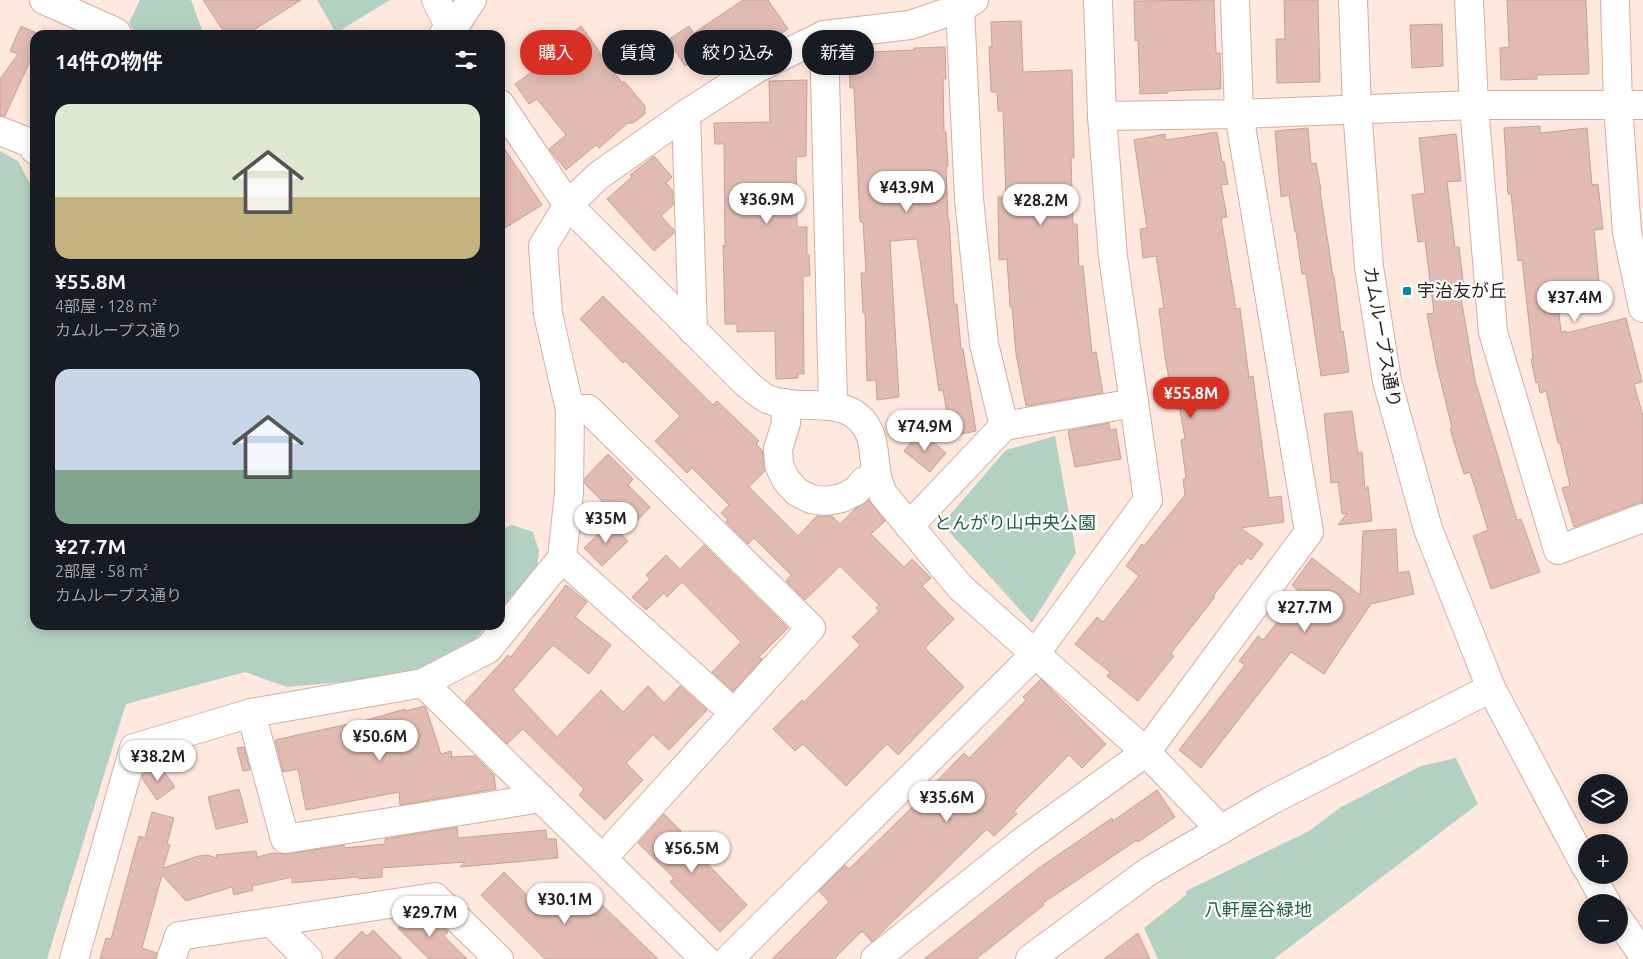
<!DOCTYPE html>
<html lang="ja">
<meta charset="utf-8">
<style>
:root{--surface:#171b24;--page:#242831;--text:#f1f3f6;--muted:#9ea1a6;--accent:#d93025}
body{margin:0;font-family:Ubuntu,"Noto Sans JP",sans-serif;background:var(--page);color:var(--text);height:100vh;display:flex;flex-direction:column;font-size:19px;white-space:nowrap}
*{box-sizing:border-box;margin:0}
p{font-size:16px;color:var(--muted)}
.icon{flex:none;width:28px;height:28px;fill:none;stroke:currentColor;stroke-width:2;stroke-linecap:round;stroke-linejoin:round}
.map{position:relative;flex:1;overflow:hidden}
.details{position:absolute;left:30px;top:30px;width:475px;height:600px;display:flex;flex-direction:column;background:var(--surface);border-radius:15px;box-shadow:0 2px 12px #0003}
.details>*{flex:none}
.top-card{position:absolute;left:520px;top:30px;width:475px;height:45px;display:flex;gap:10px}
.fabs{position:absolute;left:1578px;top:774px;display:grid;gap:10px}
.fabs a{display:grid;place-items:center;width:50px;height:50px;border-radius:50%;background:var(--surface);box-shadow:0 2px 12px #0003;font-size:25px}
.price{position:absolute;translate:-50% -42px;padding:0 11px;border-radius:18px;background:#fff;color:#222;font-size:16px;line-height:32px;filter:drop-shadow(0 1px 2px #0008)}
.price::after{content:'';position:absolute;left:50%;top:30px;width:15px;height:11px;margin-left:-8px;background:inherit;clip-path:polygon(0 0,100% 0,50% 100%)}
.price.selected{background:var(--accent);color:#fff}
ul{padding:0;list-style:none}
li{display:grid;align-content:center;gap:10px;height:265px;padding:0 25px}
li span{display:grid;place-items:center;height:155px;border-radius:15px;color:#555}
li>.icon{margin-inline-start:auto}
span .icon{width:90px;height:90px;fill:#fffc;stroke-width:1}
li b{font-size:21px}
h2{display:flex;justify-content:space-between;align-items:center;height:60px;padding:0 25px;font-size:21px}
.chip{padding:0 18px;border-radius:22px;background:var(--surface);box-shadow:0 2px 12px #0003;font-size:18px;line-height:45px}
.chip.selected{background:var(--accent);color:#fff}
.map>svg:first-child{display:block}
.green{fill:#b3d1c1}
.building{fill:#e1bab2;stroke:#c7a199}
.lines{fill:none;stroke-linecap:round;stroke-linejoin:round}
.street-casing{stroke:#d3aea0;stroke-width:30}
.secondary-casing{stroke:#d3aea0;stroke-width:30}
.street{stroke:#fff;stroke-width:28}
.secondary{stroke:#fff;stroke-width:28}
.poi-dot{fill:#0088a8;stroke:#fff;stroke-width:2}
.labels{text-anchor:middle;stroke-width:4.5;stroke-linejoin:round;paint-order:stroke}
.poi-label{font-size:18px;fill:#2c1e19;stroke:#fff;text-anchor:start}
.street-label{font-size:18px;fill:#2c1e19;stroke:#fff}
.park-label{font-size:18px;fill:#246046;stroke:#fff}
</style>
<div class="map">
<svg width="1643" height="959" viewBox="0 0 1643 959">
<rect width="100%" height="100%" fill="#ffe8de"/>
<g class="green">
<polygon points="140,0 191,0 204,35 137,35 129,23"/>
<polygon points="317,0 390,0 336,33"/>
<polygon points="0,151 18,161 35,193 35,625 487,625 468,649 396,677 287,687 245,672 126,704 47,959 0,959"/>
<polygon points="1055,436 1076,553 1032,623 942,524 1006,450"/>
<polygon points="512,525 533,532 539,551 537,569 500,609 500,530"/>
<polygon points="1456,758 1478,804 1274,959 1158,959 1144,928 1186,895 1186,891 1309,831 1341,807 1421,766"/>
</g>
<g class="building">
<polygon points="203,0 301,0 246,35 226,35"/>
<polygon points="743,0 768,0 788,29 740,60 731,46 722,52 717,44 685,66 668,40 689,26 694,33"/>
<polygon points="1214,0 1216,53 1220,53 1221,89 1168,91 1168,93 1140,94 1138,40 1135,41 1134,1"/>
<polygon points="1284,0 1318,0 1320,82 1277,83 1276,39 1285,39"/>
<polygon points="1507,0 1586,0 1589,74 1537,75 1537,79 1501,80 1500,48 1509,47"/>
<polygon points="1021,21 1023,72 1072,70 1074,158 1071,158 1073,224 1077,224 1079,266 1083,266 1092,353 1096,352 1103,393 1026,406 1016,354 1012,307 1010,307 1007,259 999,260 998,197 1006,197 1003,111 998,111 997,92 991,92 989,47 992,47 991,22"/>
<polygon points="1442,24 1443,66 1412,68 1410,25"/>
<polygon points="21,26 41,35 35,35 35,50 5,116 0,116 0,79 18,54 10,51"/>
<polygon points="581,26 622,83 624,81 645,106 645,114 633,123 628,123 599,148 596,145 566,170 549,149 566,135 537,99 529,104 515,84 561,51 556,45"/>
<polygon points="945,47 946,79 943,79 944,132 946,132 948,166 946,166 948,219 949,219 954,304 957,304 961,349 963,349 976,431 951,436 943,390 939,391 917,239 890,241 899,397 877,400 876,380 867,381 865,313 863,313 861,273 866,273 863,222 860,222 854,88 850,88 849,60 871,59 870,52 914,50 914,48"/>
<polygon points="807,80 806,156 796,157 797,227 807,227 807,255 809,255 810,276 803,276 804,374 798,374 798,378 776,379 775,331 737,332 737,324 725,324 723,245 725,247 724,144 715,144 714,123 770,122 769,81"/>
<polygon points="1540,126 1540,133 1587,128 1592,185 1598,184 1603,229 1594,230 1599,282 1556,287 1561,332 1566,331 1566,333 1626,318 1642,382 1634,384 1643,416 1643,503 1638,503 1574,527 1562,488 1570,486 1560,443 1558,443 1546,391 1540,393 1538,382 1536,383 1531,359 1533,359 1522,260 1518,261 1511,194 1508,194 1504,128"/>
<polygon points="1308,128 1311,164 1316,163 1321,190 1320,190 1333,276 1334,276 1341,332 1343,331 1349,372 1321,376 1306,274 1302,274 1296,232 1295,232 1289,195 1281,197 1275,131"/>
<polygon points="1217,132 1222,162 1224,162 1228,184 1221,185 1227,217 1221,218 1236,309 1240,308 1249,377 1253,376 1269,498 1281,496 1284,522 1241,528 1263,544 1251,560 1247,557 1242,565 1239,563 1213,596 1215,597 1171,653 1174,656 1138,701 1107,676 1110,672 1075,644 1097,617 1103,622 1139,576 1126,566 1142,544 1144,546 1185,495 1183,479 1186,478 1181,440 1185,439 1178,399 1173,400 1165,357 1159,309 1164,308 1156,256 1143,258 1140,229 1147,228 1134,140 1165,134 1166,140"/>
<polygon points="1456,134 1461,181 1447,182 1455,247 1459,247 1465,297 1461,298 1475,380 1517,520 1521,519 1540,572 1491,589 1473,536 1488,530 1470,472 1464,474 1450,429 1452,428 1436,362 1427,314 1434,313 1425,241 1418,242 1412,195 1425,193 1419,138"/>
<polygon points="500,142 542,205 500,231"/>
<polygon points="654,156 672,177 666,183 673,191 673,205 661,216 674,230 674,233 654,251 607,199 632,177 630,175"/>
<polygon points="603,296 713,405 717,401 759,441 756,444 762,450 765,471 749,487 798,536 817,516 832,516 840,524 855,509 869,500 885,521 871,534 904,567 912,559 931,578 922,586 954,619 925,648 964,687 898,755 887,744 846,786 803,744 795,751 773,729 802,700 804,702 860,645 852,637 879,611 876,608 879,605 840,566 805,600 786,581 791,575 754,538 748,544 726,522 728,520 721,513 729,505 692,468 687,473 655,441 680,416 625,361 623,363 580,319"/>
<polygon points="1352,411 1358,453 1362,452 1365,490 1368,486 1372,521 1338,525 1347,513 1342,514 1338,482 1331,483 1324,414"/>
<polygon points="1109,423 1110,430 1116,429 1121,459 1075,467 1068,431"/>
<polygon points="920,431 946,453 930,472 904,451"/>
<polygon points="608,454 633,479 628,485 650,507 628,530 612,514 614,513 585,484 585,478"/>
<polygon points="610,523 628,541 602,566 584,548"/>
<polygon points="1396,529 1398,573 1409,571 1414,594 1371,604 1324,674 1291,652 1201,768 1179,750 1245,665 1239,661 1258,636 1263,640 1301,593 1292,585 1312,558 1360,595 1363,531"/>
<polygon points="704,545 788,628 759,657 762,659 733,691 712,672 741,642 682,582 667,597 664,593 646,610 632,597 650,579 646,575 666,555 680,569"/>
<polygon points="566,585 587,602 575,617 611,645 589,674 553,645 513,690 557,737 601,690 623,712 648,686 664,703 680,686 707,710 669,750 653,735 626,763 643,780 605,820 579,795 584,789 523,729 507,744 465,702 508,655 511,657"/>
<polygon points="1041,679 1106,744 1082,768 1069,755 1014,811 1017,814 994,836 987,829 872,942 862,931 834,959 772,959 829,902 819,891 845,865 849,869 931,789 930,788 964,753 969,758 1026,700 1023,697"/>
<polygon points="424,706 426,708 441,754 451,751 452,757 475,756 494,775 496,789 400,805 399,792 306,810 298,769 283,772 275,740 367,720 405,709 406,711"/>
<polygon points="244,747 250,770 243,771 237,748"/>
<polygon points="158,763 175,787 157,800 142,778 143,774"/>
<polygon points="239,789 248,822 216,829 208,797"/>
<polygon points="1157,790 1175,817 1138,842 1137,840 1043,903 1044,905 976,959 924,959 1036,870 1112,818 1113,821"/>
<polygon points="152,812 174,818 167,844 170,845 163,868 198,856 207,855 217,858 216,855 256,851 257,857 273,853 287,854 344,845 344,848 385,844 385,839 457,827 458,838 546,830 547,839 556,839 558,858 460,867 465,862 382,868 382,877 359,879 358,877 292,883 292,877 252,886 253,890 234,895 232,887 186,901 162,875 142,948 157,953 156,959 100,959 106,938 111,939 139,836 145,838"/>
<polygon points="664,814 681,831 678,833 747,905 720,932 670,882 674,878 638,843"/>
<polygon points="504,872 545,913 575,884 594,903 597,900 658,959 545,959 481,895"/>
<polygon points="430,914 448,932 444,936 467,959 429,959 398,928 410,917"/>
<polygon points="373,930 402,959 334,959 362,931 367,936"/>
<polygon points="1138,933 1150,959 1104,959"/>
</g>
<g class="lines">
<g class="street-casing">
<g id="street">
<polyline points="44,0 116,32 118,35"/>
<polyline points="436,0 454,35"/>
<polyline points="1469,0 1474,105 1493,332 1558,550 1643,518"/>
<polyline points="1615,0 1618,105 1627,232 1643,308"/>
<polyline points="960,8 969,199 984,344 1004,426"/>
<polyline points="443,35 451,31 472,0"/>
<polyline points="824,35 833,405"/>
<path d="M500,104L568,205L745,382C752,388 761,397 770,400C804,413 852,391 870,434C875,447 874,462 877,476C878,482 881,488 883,494L960,587L1146,752L1221,830"/>
<polyline points="686,114 693,331"/>
<polyline points="1102,116 1239,114 1474,105 1643,105"/>
<polyline points="0,131 33,144 35,150"/>
<polyline points="785,403 786,423 778,449 779,465 786,480 797,492 811,499 826,501 842,498 856,491 864,481 877,478"/>
<polyline points="570,410 588,409 811,628 603,858"/>
<polyline points="909,526 1004,426 1134,403"/>
<polyline points="562,558 734,713"/>
<polyline points="423,683 705,959"/>
<polyline points="251,713 285,839 541,798"/>
<polyline points="271,922 308,959"/>
<polyline points="74,959 134,748 251,713 423,683 488,649 562,558 569,493 570,410 548,314 543,246 568,205 598,176 686,114 756,69 824,35 910,25 960,8 974,0"/>
<polyline points="171,959 179,936 435,897 499,959"/>
<polyline points="729,959 1035,654 1148,500 1113,257 1102,116 1098,0"/>
<polyline points="875,959 1022,842 1146,752 1309,532 1239,114 1235,0"/>
</g>
</g>
<g class="secondary-casing">
<g id="secondary">
<polyline points="1353,0 1357,109 1369,267 1387,381 1428,529 1491,688 1586,867"/>
<polyline points="1591,875 1606,902"/>
<polyline points="1619,920 1643,955"/>
<polyline points="1030,959 1149,871 1270,801 1491,688"/>
</g>
</g>
<use href="#street" class="street"/>
<use href="#secondary" class="secondary"/>
</g>
<rect class="poi-dot" x="1402" y="286" width="10" height="10" rx="2.5"/>
<g class="labels">
<g class="poi-label">
<text x="1417" y="297">宇治友が丘</text>
</g>
<g class="street-label">
<text transform="translate(1382 337) rotate(80)" y="6">カムループス通り</text>
</g>
<g class="park-label">
<text x="1015" y="529">とんがり山中央公園</text>
<text x="1258" y="916">八軒屋谷緑地</text>
</g>
</g>
</svg>
<div class="fabs">
<a><svg class="icon" aria-label="layers" viewBox="0 0 24 24"><path d="M12 4l9 5-9 5-9-5zM3 14l9 5 9-5"/></svg></a>
<a>+</a>
<a>−</a>
</div>
<b class="price" style="left:907px;top:213px">¥43.9M</b>
<b class="price" style="left:767px;top:225px">¥36.9M</b>
<b class="price" style="left:1041px;top:226px">¥28.2M</b>
<b class="price" style="left:1575px;top:323px">¥37.4M</b>
<b class="price selected" style="left:1191px;top:419px">¥55.8M</b>
<b class="price" style="left:925px;top:452px">¥74.9M</b>
<b class="price" style="left:606px;top:544px">¥35M</b>
<b class="price" style="left:1305px;top:633px">¥27.7M</b>
<b class="price" style="left:380px;top:762px">¥50.6M</b>
<b class="price" style="left:158px;top:782px">¥38.2M</b>
<b class="price" style="left:947px;top:823px">¥35.6M</b>
<b class="price" style="left:692px;top:874px">¥56.5M</b>
<b class="price" style="left:565px;top:925px">¥30.1M</b>
<b class="price" style="left:430px;top:938px">¥29.7M</b>
<div class="top-card">
<a class="chip selected">購入</a>
<a class="chip">賃貸</a>
<a class="chip">絞り込み</a>
<a class="chip">新着</a>
</div>
<section class="details">
<h2>14件の物件<svg class="icon" aria-label="filters" viewBox="0 0 24 24"><path d="M4 7h16M4 17h16"/><circle cx="9" cy="7" r="2"/><circle cx="15" cy="17" r="2"/></svg></h2>
<ul>
<li><span style="background:linear-gradient(#dfe7d0 60%,#c2b280 0)"><svg class="icon" aria-label="home" viewBox="0 0 24 24"><path d="M3 11l9-7 9 7M6 9v11h12V9"/></svg></span><div><b>¥55.8M</b><p>4部屋 · 128 m²</p><p>カムループス通り</p></div></li>
<li><span style="background:linear-gradient(#c9d6e8 65%,#7fa58c 0)"><svg class="icon" aria-label="home" viewBox="0 0 24 24"><path d="M3 11l9-7 9 7M6 9v11h12V9"/></svg></span><div><b>¥27.7M</b><p>2部屋 · 58 m²</p><p>カムループス通り</p></div></li>
</ul>
</section>
</div>
